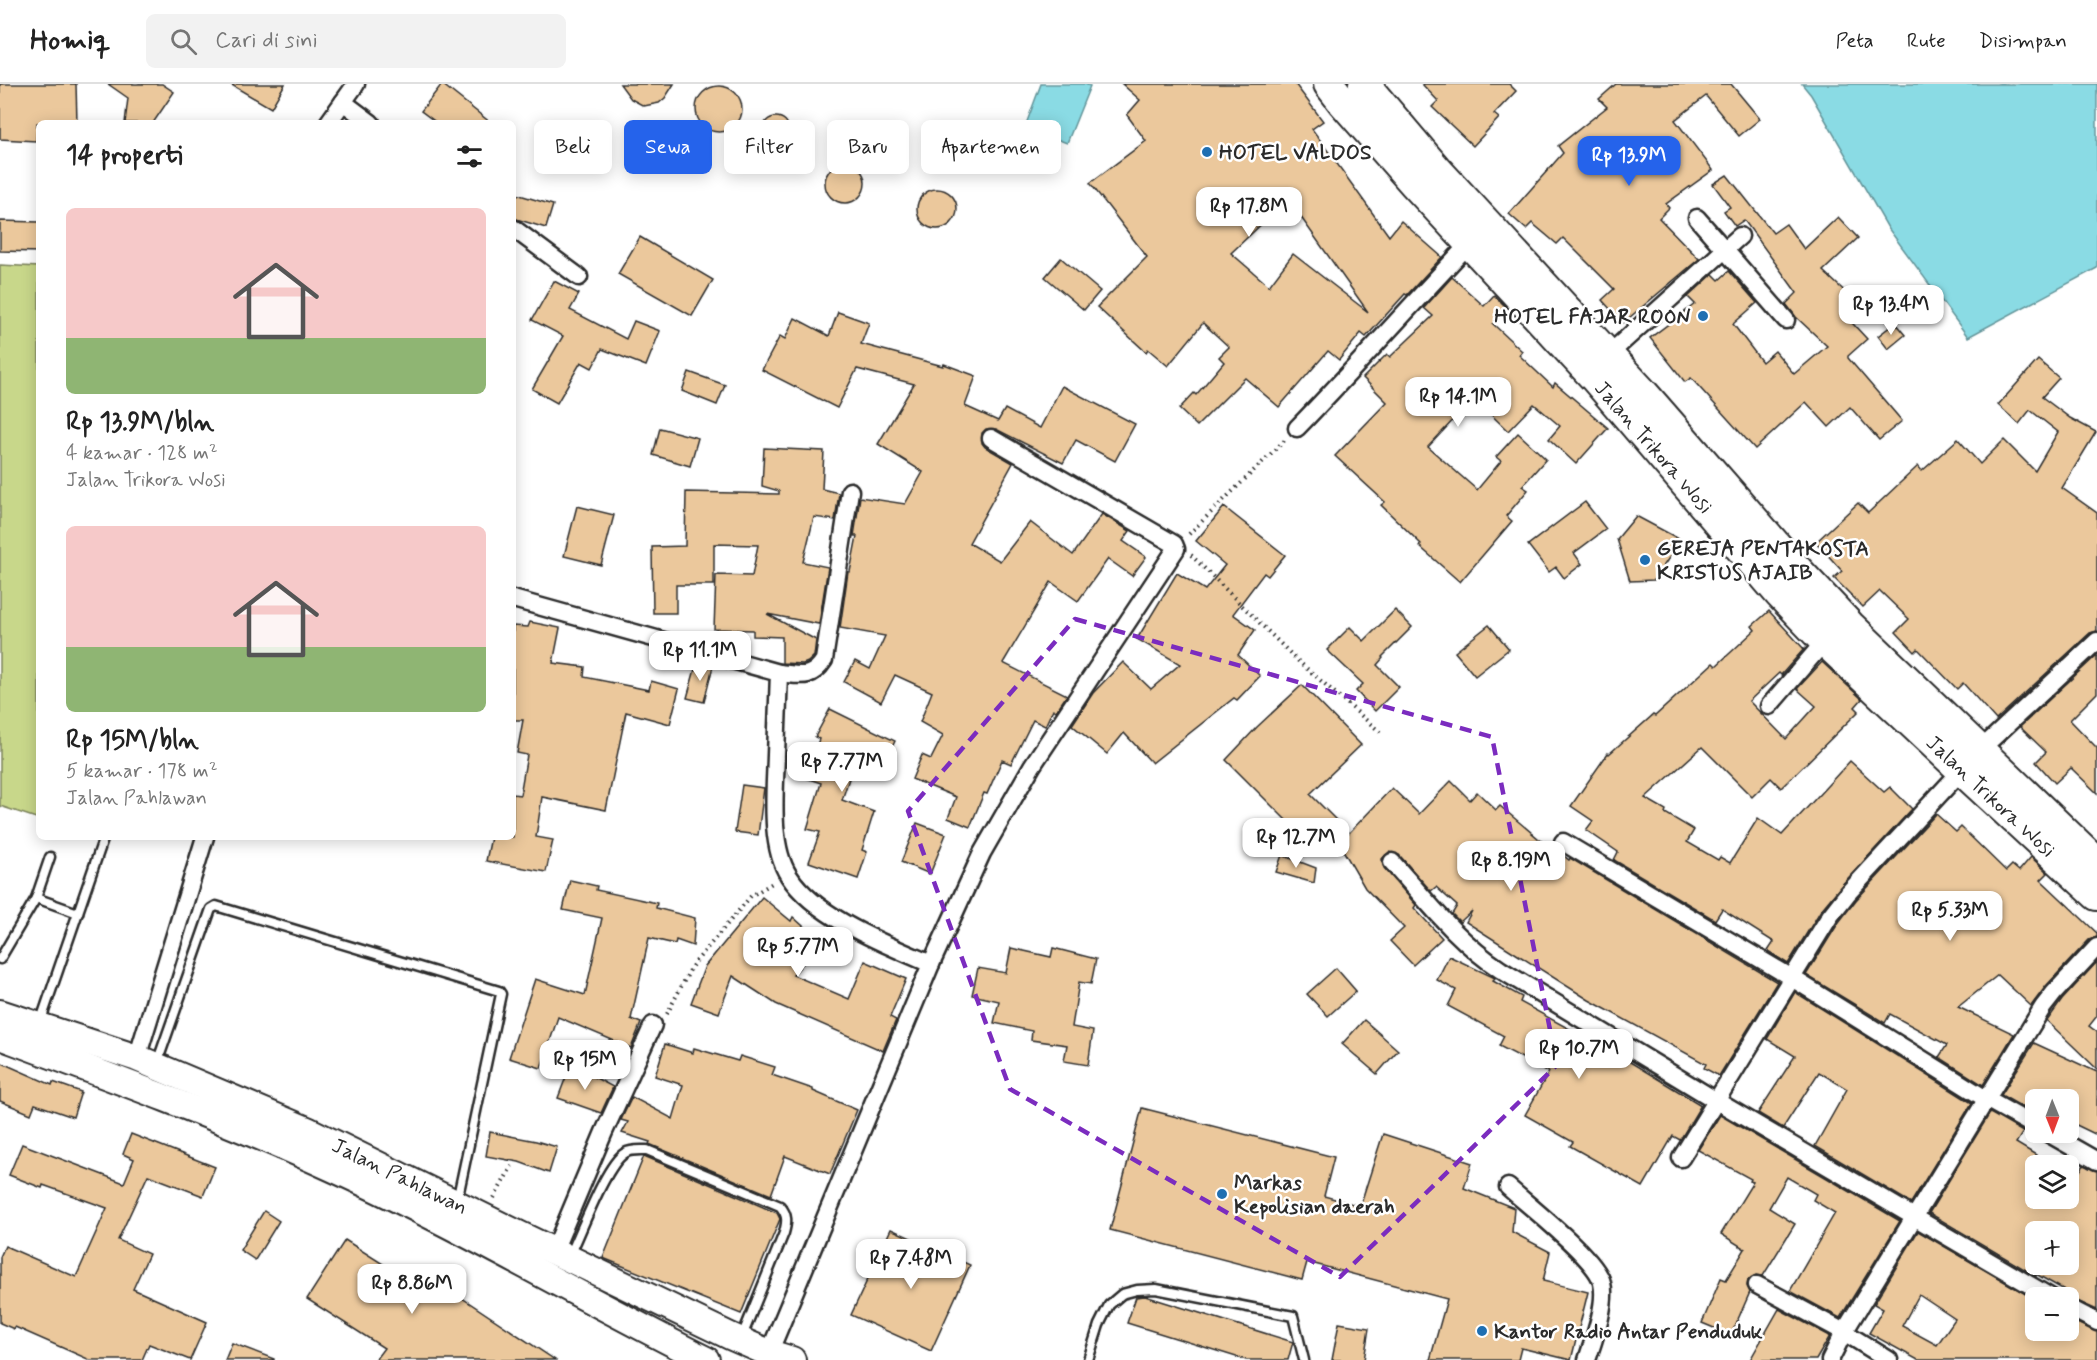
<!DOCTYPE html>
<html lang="id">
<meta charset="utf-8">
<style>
:root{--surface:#fff;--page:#f2f2f2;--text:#222;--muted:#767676;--line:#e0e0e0;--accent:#2563eb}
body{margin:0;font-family:Mynerve,sans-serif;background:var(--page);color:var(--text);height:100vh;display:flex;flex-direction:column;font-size:22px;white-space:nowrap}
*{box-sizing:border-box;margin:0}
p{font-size:20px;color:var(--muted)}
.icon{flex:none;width:33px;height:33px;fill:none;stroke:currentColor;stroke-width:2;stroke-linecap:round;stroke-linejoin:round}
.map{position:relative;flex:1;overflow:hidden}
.side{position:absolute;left:36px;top:36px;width:480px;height:720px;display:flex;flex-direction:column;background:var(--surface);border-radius:9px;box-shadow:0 3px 15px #0003}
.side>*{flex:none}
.hud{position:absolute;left:534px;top:36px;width:570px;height:54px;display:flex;gap:12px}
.needle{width:39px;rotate:179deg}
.controls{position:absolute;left:2025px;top:1005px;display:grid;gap:12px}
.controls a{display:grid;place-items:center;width:54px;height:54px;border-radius:9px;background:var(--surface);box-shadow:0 3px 15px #0003;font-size:30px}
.price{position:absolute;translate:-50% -51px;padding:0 14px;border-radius:12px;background:#fff;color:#222;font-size:20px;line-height:39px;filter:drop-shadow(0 2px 3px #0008)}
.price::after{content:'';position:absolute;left:50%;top:36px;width:18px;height:14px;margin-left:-9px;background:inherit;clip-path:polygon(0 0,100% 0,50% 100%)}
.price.current{background:var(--accent);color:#fff}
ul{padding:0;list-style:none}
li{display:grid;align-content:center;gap:12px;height:318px;padding:0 30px}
li span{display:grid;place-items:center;height:186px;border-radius:9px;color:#555}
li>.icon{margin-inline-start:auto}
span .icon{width:108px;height:108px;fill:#fffc;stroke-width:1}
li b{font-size:26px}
h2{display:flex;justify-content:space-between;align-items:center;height:72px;padding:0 30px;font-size:26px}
.chip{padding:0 21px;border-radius:9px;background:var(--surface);box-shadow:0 3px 15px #0003;font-size:21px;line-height:54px}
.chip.current{background:var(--accent);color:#fff}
header{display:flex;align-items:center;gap:36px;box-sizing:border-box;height:84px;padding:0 30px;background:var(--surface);border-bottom:2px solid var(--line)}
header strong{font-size:28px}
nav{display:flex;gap:33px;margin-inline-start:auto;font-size:21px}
.search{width:420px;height:54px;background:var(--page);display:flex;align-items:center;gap:15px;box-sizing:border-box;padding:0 21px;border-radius:9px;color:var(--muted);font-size:22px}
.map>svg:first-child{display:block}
.green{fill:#c8d78a;stroke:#7a815a;stroke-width:1.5}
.water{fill:#8adbe4;stroke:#64959a;stroke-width:1.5}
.building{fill:#ebc89c;stroke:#2b2b2b;stroke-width:1.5;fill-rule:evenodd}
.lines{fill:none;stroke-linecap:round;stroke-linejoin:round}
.lane-casing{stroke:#2b2b2b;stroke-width:13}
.street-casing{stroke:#2b2b2b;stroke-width:21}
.primary-casing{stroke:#2b2b2b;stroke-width:30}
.highway-casing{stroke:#2b2b2b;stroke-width:34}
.path{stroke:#2b2b2b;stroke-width:4;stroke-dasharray:1.5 4.5;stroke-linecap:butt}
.lane{stroke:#fff;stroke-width:8}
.street{stroke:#fff;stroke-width:16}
.primary{stroke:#fff;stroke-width:26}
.highway{stroke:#fff;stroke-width:30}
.marked{fill:none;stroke:#7b2cbf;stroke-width:4.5;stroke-dasharray:12 8;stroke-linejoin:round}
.poi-dot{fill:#1f6fb2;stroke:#fff;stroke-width:2}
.labels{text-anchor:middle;stroke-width:5;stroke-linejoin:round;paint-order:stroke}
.poi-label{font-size:21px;font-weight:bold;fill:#2b2b2b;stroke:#fff;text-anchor:start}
.street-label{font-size:21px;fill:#2b2b2b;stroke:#fff}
</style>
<header>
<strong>Homiq</strong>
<div class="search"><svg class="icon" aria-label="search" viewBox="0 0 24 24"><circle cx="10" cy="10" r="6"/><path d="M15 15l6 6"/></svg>Cari di sini</div>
<nav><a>Peta</a><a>Rute</a><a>Disimpan</a></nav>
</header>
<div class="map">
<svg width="2097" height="1276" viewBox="0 0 2097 1276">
<rect width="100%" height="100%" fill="#fff"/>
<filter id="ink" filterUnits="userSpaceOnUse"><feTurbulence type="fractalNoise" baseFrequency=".0167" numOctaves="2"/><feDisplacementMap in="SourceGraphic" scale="12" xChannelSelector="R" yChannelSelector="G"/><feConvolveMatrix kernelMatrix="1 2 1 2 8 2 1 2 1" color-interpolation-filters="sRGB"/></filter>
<g filter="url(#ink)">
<polygon class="green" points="0,181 39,183 39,735 0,722"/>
<g class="water">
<polygon points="1041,0 1085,0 1090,2 1067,59 1025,43"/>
<polygon points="1802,0 2097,0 2097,184 1968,253 1888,144 1811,11"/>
</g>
<g class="building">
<polygon points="0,0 76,0 77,39 37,39 36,57 0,55"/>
<polygon points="108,0 162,0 174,8 153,39 125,39 128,14"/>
<polygon points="230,0 285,0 271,24"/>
<polygon points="442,0 491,39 437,39 421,27"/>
<polygon points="620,0 674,0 665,14 659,19 644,22 631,15"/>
<path d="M1122,0H1295L1323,37L1312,45L1389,152L1401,137L1442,173L1407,211L1405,210L1366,253L1361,249L1339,276L1328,267L1279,323L1245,294L1197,342L1179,325L1194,309L1196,311L1224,278L1219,273L1229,263L1203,239L1168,282L1148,265L1146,268L1097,223L1147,173L1090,99L1146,57L1127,31L1140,16ZM1288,115L1368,228L1293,170L1269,202L1231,169Z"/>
<polygon points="1422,0 1509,0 1516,7 1494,30 1499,34 1473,62 1432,23 1438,17"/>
<polygon points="1616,0 1731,0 1760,35 1739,52 1706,12 1675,36 1713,86 1666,120 1669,124 1659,134 1699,175 1623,239 1602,216 1614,205 1563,154 1557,160 1532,139 1526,145 1509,130 1563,69 1558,62 1607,23 1599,15"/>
<circle cx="719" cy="25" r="23"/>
<circle cx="776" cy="46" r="13"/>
<circle cx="845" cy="99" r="20"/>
<polygon points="1727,91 1773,149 1786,140 1804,165 1838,133 1858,154 1823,187 1854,216 1842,228 1867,255 1848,272 1848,274 1902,337 1879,356 1850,323 1829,343 1806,318 1755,365 1691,294 1685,298 1650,254 1695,220 1688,213 1713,190 1719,196 1729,187 1757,219 1733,240 1762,278 1775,267 1794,290 1827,262 1796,233 1786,220 1797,209 1744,136 1735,142 1724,127 1730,123 1713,100"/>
<circle cx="937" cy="125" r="20"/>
<polygon points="513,109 553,121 546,144 513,134"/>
<polygon points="0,137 39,138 39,168 0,167"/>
<polygon points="640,153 713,196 692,232 618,190"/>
<polygon points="1061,174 1100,207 1084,226 1045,193"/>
<polygon points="1452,193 1484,222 1494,211 1507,224 1493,240 1522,267 1519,271 1553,303 1555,299 1608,344 1576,380 1549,355 1560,342 1534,320 1508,347 1474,314 1428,363 1477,406 1501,377 1496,373 1518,349 1546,375 1522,402 1528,406 1506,432 1512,437 1460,498 1419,462 1421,460 1381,421 1385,418 1335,372 1387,318 1363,294 1387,270 1390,273 1433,232 1424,224"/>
<polygon points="554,197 579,210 570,226 626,255 634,237 660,247 646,282 602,265 592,284 581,278 557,319 532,305 563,252 532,236"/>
<polygon points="838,228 869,239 861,260 943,282 944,280 976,292 965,322 998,337 1005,325 1040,344 1062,302 1135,340 1115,377 1076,356 1063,379 996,345 986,345 982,349 982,359 985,363 1013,379 969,459 1000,477 1030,438 1073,471 1102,430 1130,447 1123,457 1146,473 1132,492 1108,475 1078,517 1051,498 1003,579 1067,611 1056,627 1053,625 1045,642 1033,636 1011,680 1002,676 987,710 984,709 970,743 948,734 956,713 912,695 922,671 931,675 943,651 920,638 932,608 895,591 881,618 844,598 855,577 870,585 885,552 840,544 848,488 850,488 857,452 854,452 860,413 905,420 923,388 878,360 914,300 857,285 837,324 762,286 780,252 785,255 795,234 829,252"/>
<polygon points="1895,239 1905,251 1888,265 1878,252"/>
<polygon points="2038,276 2059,294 2042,313 2070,334 2096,348 2062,404 2097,429 2097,547 2090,549 1996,636 1963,599 1957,605 1918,565 1915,568 1896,548 1909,535 1880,507 1863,523 1834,494 1842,487 1816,458 1858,419 1868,429 1918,382 1922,387 1958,355 1980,380 2004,356 2035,387 2058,348 2030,326 2019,340 1998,321"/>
<polygon points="689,288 725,301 717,321 682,307"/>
<polygon points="660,344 698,354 690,382 653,371"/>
<polygon points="764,364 824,367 822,405 839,409 835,436 814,433 803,478 828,483 819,540 767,530 816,556 814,572 808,578 803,580 782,579 782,553 753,552 753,546 714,545 716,491 752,492 758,461 714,460 714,501 676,501 676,529 653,529 652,463 685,462 686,408 779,410 779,407 762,402"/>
<polygon points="1585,418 1606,445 1574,469 1582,480 1564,494 1556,483 1549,488 1528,461"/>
<polygon points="577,422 614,431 601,481 564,472"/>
<polygon points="1224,423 1285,471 1268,492 1264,489 1233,530 1255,546 1238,571 1260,592 1237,616 1234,614 1152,679 1124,649 1107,670 1072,641 1093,609 1123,578 1151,605 1180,580 1137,555 1177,489 1205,506 1225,481 1196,457"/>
<polygon points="1636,432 1681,456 1654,496 1630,497 1617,455"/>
<polygon points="1395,526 1412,543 1382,573 1383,574 1377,581 1399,603 1375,627 1356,607 1363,600 1327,566 1350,543 1364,557"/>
<polygon points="1769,527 1804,565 1781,591 1779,589 1749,617 1786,655 1816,622 1797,605 1822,578 1862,615 1855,623 1859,627 1781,704 1771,694 1752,713 1702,663 1645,714 1666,726 1665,729 1694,746 1687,758 1718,776 1720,773 1730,779 1758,734 1782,751 1850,677 1884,708 1890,703 1912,725 1840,803 1821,826 1788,880 1768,867 1774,858 1722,825 1715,836 1614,776 1618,768 1586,746 1593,737 1571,722 1608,669 1609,670 1653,631 1655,632 1713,579 1716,582 1755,546 1752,542"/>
<polygon points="530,538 560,544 553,579 585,583 584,593 649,606 651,597 679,605 670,640 626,628 606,726 542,713 536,753 553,756 546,788 486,777 491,753 513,753 513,710 520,711 527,671 517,669 523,636 513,636 513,542 528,543"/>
<polygon points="1489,541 1509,565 1475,592 1455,568"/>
<polygon points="2097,571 2097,609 2070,636 2097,664 2097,709 2071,684 2055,699 2036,678 2046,668 2020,643"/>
<polygon points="697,578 713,582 704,618 687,614"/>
<polygon points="1302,601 1361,661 1310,710 1349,749 1392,704 1419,730 1451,697 1470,716 1477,708 1496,726 1500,722 1545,760 1546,758 1569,776 1570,774 1777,898 1719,992 1704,984 1706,980 1589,916 1466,838 1472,827 1460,838 1452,830 1457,822 1436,803 1431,807 1399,771 1389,768 1382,775 1384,784 1416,821 1414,824 1442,854 1413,881 1390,857 1404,844 1365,804 1336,754 1320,770 1226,676 1257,643"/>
<polygon points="830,625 895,657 884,679 858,667 842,716 874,728 862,766 867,768 858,795 809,778 820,748 807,745 821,699 806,694 819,655 815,653"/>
<polygon points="742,701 764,704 758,751 735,748"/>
<polygon points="1936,730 1956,748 1961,743 2006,787 2012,781 2019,787 2031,773 2048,789 2041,796 2097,849 2097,853 2089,856 2046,902 2031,922 1998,891 1958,923 2014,950 1983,1001 1939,973 1947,961 1890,930 1885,939 1806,891 1839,838 1856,816"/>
<polygon points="917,739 946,750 930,790 901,778"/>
<polygon points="1282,771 1316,784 1314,799 1276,788"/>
<polygon points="570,796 597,802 596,806 657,819 656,824 695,834 693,862 676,856 675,860 649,854 631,935 641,939 631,964 558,933 541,984 509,974 535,895 585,911 602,834 563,826"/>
<polygon points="762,813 791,837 793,833 821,858 793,891 849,915 865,877 906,895 890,933 896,936 883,967 776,920 733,892 719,929 691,919 705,882"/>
<polygon points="1011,864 1051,873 1053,864 1096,875 1091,900 1079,898 1072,943 1093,947 1088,981 1064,977 1067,961 1031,956 1032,947 994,939 999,917 972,911 978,884 1006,889"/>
<polygon points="1449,872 1493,893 1495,895 1493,897 1522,913 1520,918 1606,965 1607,964 1701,1021 1680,1056 1673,1052 1643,1103 1570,1062 1573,1058 1525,1031 1549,988 1499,962 1504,952 1448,922 1456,906 1437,896"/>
<polygon points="2097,878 2097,932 2089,942 2097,948 2097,985 2047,937 2062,916"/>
<polygon points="1336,884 1356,907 1328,932 1307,910"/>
<polygon points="1795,908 1972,1019 1911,1119 1815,1062 1847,1005 1819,988 1783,1044 1758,1029 1795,972 1767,955"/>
<polygon points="1364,936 1398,966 1377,990 1342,960"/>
<polygon points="2034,959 2097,988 2097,1051 2068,1037 2068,1016 2036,1016 2036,1021 2031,1028 2001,1011"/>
<polygon points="665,960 693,969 694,964 738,977 740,972 775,983 772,991 813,1005 813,1007 857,1026 830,1090 785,1072 771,1111 649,1060 650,1058 622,1049 628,1038 621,1036 632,1013 673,1035 683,1001 655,992"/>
<polygon points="0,978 52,1001 53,998 81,1008 73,1033 35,1020 31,1030 0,1017"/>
<polygon points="569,985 596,994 613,1003 601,1029 558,1014"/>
<polygon points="1142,1024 1334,1073 1324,1112 1360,1122 1383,1050 1472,1079 1464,1104 1514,1124 1512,1148 1550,1168 1543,1197 1588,1208 1571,1276 1521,1264 1518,1276 1430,1276 1447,1215 1307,1178 1302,1196 1110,1146"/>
<path d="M1990,1029L2023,1048L2016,1059L2036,1071V1114H2068V1104L2084,1081L2097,1087V1226L2068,1213V1208L2036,1190V1192L1929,1129ZM2036,1148H2068V1180H2036Z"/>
<polygon points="1720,1031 1900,1137 1840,1234 1790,1207 1835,1129 1813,1116 1816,1110 1787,1093 1769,1124 1795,1140 1763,1192 1756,1191 1748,1196 1747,1202 1750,1208 1731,1251 1702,1239 1721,1194 1726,1196 1745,1165 1721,1150 1753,1098 1750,1097 1751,1095 1698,1066"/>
<polygon points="490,1048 536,1057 557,1063 549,1089 519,1078 486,1072"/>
<polygon points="131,1050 215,1083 203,1112 148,1091 118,1156 149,1170 133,1205 207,1238 190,1276 149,1260 142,1276 90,1276 15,1243 14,1245 0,1239 0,1173 5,1162 76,1193 107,1124 43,1101 42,1104 9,1091 22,1060 124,1099 134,1075 123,1070"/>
<polygon points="644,1072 777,1129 780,1135 741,1230 603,1174"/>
<polygon points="264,1127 279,1137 255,1176 240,1166"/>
<polygon points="891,1145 970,1181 931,1267 851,1231"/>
<path d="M1918,1147L2036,1216V1246H2068V1235L2097,1248V1276H1918L1869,1249L1883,1225L1874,1220ZM1919,1211L1955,1235L1937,1261L1902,1242Z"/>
<polygon points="345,1156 424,1206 432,1194 555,1276 375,1276 384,1264 307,1215"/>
<polygon points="1145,1212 1293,1258 1288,1276 1246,1276 1127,1239 1136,1213"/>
<polygon points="1779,1225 1830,1252 1816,1276 1750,1276"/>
<polygon points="1339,1239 1369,1244 1364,1276 1332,1276"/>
<polygon points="232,1259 274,1275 274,1276 225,1276"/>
</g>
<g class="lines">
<g class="lane-casing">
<g id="lane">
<polyline points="36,814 78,829"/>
<polyline points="0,875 36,814 50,773"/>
<polyline points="40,939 104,753"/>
<polyline points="157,979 211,825 216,822 499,907 501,910 457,1117"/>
<path d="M570,1171C581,1149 606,1080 625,1069C631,1065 640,1066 647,1066L780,1122C788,1131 787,1138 784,1149L741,1255"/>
<polyline points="1088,1276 1099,1241 1109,1221 1122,1210 1137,1206 1156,1205 1293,1232 1304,1276"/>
</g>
</g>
<g class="street-casing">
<g id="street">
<polyline points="343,18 371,39"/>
<polyline points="328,39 356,0"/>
<polyline points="1697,134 1786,236"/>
<polyline points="513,144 579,193"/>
<polyline points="1608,271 1740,152"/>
<path d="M1297,344C1356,283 1411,221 1469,160"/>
<path d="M513,515L779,589C778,616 777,644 776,671C775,707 769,761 789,792C815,833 887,861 931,880L769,1269"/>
<path d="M779,589C801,591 811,596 824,576L850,407"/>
<polyline points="1769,622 1825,557"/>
<polyline points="1980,666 2097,557"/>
<polyline points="1563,758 1792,894 1986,1015 2036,1043"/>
<path d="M1392,778C1426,816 1458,858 1501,886L1715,1016L2052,1214"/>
<polyline points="931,880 982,769 1032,682 1176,465 1174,460 991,354"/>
<polyline points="137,974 205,753"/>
<polyline points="2046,1048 2097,1077"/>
<polyline points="1681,1074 1830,832 1848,809 1962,686"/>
<path d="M1508,1103C1529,1122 1598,1176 1602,1199C1607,1220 1594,1255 1587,1276"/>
<polyline points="554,1167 604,1048 653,941"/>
<polyline points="1757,1201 1844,1248 1889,1276"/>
<polyline points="2068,1223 2097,1238"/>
<polyline points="1830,1276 1844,1248 2043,923 2054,909 2097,863"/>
</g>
</g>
<g class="primary-casing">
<g id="primary">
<polyline points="0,929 137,974 307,1046 518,1150 730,1252 769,1269 792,1276"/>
<path d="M0,952C111,993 222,1034 330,1083C458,1141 580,1213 706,1276"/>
</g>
</g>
<g class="highway-casing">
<g id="highway">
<polyline points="1329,0 1343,18 1415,100 1595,294 1779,509 1825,557 1962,686 2097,811"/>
<polyline points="1364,0 1436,85 1643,309 1800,489 1850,542 2097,779"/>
</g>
</g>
<g class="path">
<polyline points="1189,450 1286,355"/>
<polyline points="1191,471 1297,576 1380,648"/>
<polyline points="667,930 692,882 751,812 774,798"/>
<polyline points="494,1114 512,1082"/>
</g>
<use href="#lane" class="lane"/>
<use href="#street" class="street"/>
<use href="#primary" class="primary"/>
<use href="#highway" class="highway"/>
</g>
</g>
<path class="marked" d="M1075,535L1492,653L1557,981L1340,1193L1010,1005L908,727Z"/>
<g class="poi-dot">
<circle cx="1207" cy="68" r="6"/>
<circle cx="1703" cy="232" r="6"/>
<circle cx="1645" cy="476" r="6"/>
<circle cx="1222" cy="1110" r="6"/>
<circle cx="1482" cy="1247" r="6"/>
</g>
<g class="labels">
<g class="poi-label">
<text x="1219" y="75">HOTEL VALDOS</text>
<text x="1691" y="239" text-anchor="end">HOTEL FAJAR ROON</text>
<text x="1657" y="471">GEREJA PENTAKOSTA<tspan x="1657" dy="24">KRISTUS AJAIB</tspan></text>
<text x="1234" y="1105">Markas<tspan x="1234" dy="24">Kepolisian daerah</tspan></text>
<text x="1494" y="1254">Kantor Radio Antar Penduduk</text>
</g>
<g class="street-label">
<text transform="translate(1654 363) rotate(49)" y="7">Jalan Trikora Wosi</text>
<text transform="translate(1991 712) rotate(43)" y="7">Jalan Trikora Wosi</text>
<text transform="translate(400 1092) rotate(26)" y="7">Jalan Pahlawan</text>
</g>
</g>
</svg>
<div class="controls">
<a><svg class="needle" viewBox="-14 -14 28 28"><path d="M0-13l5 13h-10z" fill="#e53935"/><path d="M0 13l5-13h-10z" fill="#767676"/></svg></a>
<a><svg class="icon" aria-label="layers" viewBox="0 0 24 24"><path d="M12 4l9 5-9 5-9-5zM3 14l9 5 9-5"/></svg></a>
<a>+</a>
<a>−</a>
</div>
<b class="price current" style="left:1629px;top:103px">Rp 13.9M</b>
<b class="price" style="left:1249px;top:154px">Rp 17.8M</b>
<b class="price" style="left:1891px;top:252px">Rp 13.4M</b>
<b class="price" style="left:1458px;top:344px">Rp 14.1M</b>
<b class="price" style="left:700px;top:598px">Rp 11.1M</b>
<b class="price" style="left:842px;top:709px">Rp 7.77M</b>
<b class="price" style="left:1296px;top:785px">Rp 12.7M</b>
<b class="price" style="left:1511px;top:808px">Rp 8.19M</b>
<b class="price" style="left:1950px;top:858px">Rp 5.33M</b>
<b class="price" style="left:798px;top:894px">Rp 5.77M</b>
<b class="price" style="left:1579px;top:996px">Rp 10.7M</b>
<b class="price" style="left:585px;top:1007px">Rp 15M</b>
<b class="price" style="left:911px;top:1206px">Rp 7.48M</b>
<b class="price" style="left:412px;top:1231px">Rp 8.86M</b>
<div class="hud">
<a class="chip">Beli</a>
<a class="chip current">Sewa</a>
<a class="chip">Filter</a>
<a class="chip">Baru</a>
<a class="chip">Apartemen</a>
</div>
<section class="side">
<h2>14 properti<svg class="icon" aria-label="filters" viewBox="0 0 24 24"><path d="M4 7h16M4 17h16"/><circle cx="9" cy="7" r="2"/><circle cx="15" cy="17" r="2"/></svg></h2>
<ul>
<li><span style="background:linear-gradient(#f6c9c9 70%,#8fb573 0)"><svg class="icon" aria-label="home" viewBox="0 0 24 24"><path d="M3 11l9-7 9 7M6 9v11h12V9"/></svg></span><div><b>Rp 13.9M/bln</b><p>4 kamar · 128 m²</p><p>Jalan Trikora Wosi</p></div></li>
<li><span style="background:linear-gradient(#f6c9c9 65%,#8fb573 0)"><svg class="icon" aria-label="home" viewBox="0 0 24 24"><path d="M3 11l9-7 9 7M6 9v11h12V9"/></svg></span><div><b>Rp 15M/bln</b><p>5 kamar · 178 m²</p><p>Jalan Pahlawan</p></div></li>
</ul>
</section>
</div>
